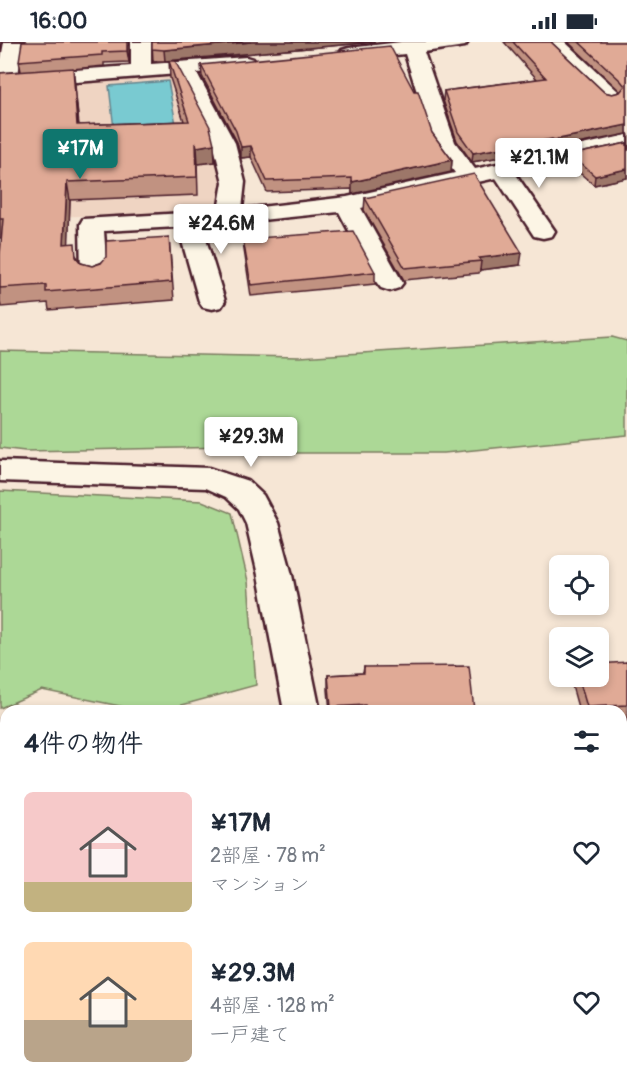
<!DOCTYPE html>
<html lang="ja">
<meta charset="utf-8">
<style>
:root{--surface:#fff;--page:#f6f6f7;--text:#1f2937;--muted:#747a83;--accent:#0f766e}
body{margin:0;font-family:Pangolin,"Klee One",sans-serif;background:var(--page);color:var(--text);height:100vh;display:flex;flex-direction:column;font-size:22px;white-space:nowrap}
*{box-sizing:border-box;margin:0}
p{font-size:20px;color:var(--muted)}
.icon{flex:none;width:33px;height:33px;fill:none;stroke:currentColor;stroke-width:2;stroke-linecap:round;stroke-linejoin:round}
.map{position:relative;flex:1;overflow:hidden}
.sheet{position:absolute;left:0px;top:663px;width:627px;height:386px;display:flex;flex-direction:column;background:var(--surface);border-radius:18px 18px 0 0;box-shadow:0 3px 9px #0003}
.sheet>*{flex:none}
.tools{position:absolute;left:549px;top:513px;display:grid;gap:12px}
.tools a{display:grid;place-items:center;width:60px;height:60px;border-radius:9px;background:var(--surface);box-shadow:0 3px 9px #0003;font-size:30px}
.price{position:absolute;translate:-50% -51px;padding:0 14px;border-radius:6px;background:#fff;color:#222;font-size:20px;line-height:39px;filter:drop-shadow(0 2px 3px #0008)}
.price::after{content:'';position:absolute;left:50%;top:36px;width:18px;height:14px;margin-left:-9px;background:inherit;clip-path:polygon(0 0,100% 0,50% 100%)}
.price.current{background:var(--accent);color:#fff}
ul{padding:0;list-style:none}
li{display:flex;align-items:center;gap:18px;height:150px;padding:0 24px}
li span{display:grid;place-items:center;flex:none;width:168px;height:120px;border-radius:9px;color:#555}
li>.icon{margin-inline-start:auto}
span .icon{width:72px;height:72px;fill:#fffc;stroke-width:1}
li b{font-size:26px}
h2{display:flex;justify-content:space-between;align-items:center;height:72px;padding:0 24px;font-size:26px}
.status{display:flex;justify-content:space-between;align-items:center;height:42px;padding:0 30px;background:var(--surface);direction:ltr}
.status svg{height:16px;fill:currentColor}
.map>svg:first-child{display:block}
.built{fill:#efd4c2}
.green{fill:#acd896;stroke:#7b7c60;stroke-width:1.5}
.water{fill:#79cad1;stroke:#66868f;stroke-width:1.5}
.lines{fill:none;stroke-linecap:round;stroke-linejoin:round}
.minor-casing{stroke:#4a1f2b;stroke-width:5}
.minor{fill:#fcf5e5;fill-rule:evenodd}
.wall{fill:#c19281;stroke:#4a1f2b;stroke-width:1.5}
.shaded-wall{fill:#9d7769;stroke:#4a1f2b;stroke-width:1.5}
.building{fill:#e0aa96;stroke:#4a1f2b;stroke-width:1.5}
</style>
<div class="status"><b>16:00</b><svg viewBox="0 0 49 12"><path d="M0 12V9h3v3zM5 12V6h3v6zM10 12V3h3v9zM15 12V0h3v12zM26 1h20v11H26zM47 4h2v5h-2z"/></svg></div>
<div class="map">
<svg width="627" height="1048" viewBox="0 0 627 1048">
<rect width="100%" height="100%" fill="#f6e6d5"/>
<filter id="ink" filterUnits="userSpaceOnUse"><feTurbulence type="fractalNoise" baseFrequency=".0167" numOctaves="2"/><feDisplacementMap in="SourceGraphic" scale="12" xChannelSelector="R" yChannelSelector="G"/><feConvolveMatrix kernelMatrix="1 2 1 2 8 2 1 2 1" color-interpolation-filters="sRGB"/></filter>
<g filter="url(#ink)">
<polygon class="built" points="175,33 214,110 224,149 210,170 18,176 0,226 0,47"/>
<g class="green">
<polygon points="612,295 627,299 627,393 444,411 279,411 231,405 25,409 0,406 0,309 300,315"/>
<polygon points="0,449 202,459 232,471 248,539 256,643 160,669 144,669 42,648 0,666"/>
</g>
<polygon class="water" points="168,39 176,82 114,87 109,44"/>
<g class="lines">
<g class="minor-casing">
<g id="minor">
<polygon points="4,0 24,0 18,32 131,24 131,0 151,0 151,22 246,15 253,17 256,21 253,25 197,31 235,101 245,140 242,167 347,155 455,131 433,101 405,12 349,18 342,16 339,12 342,8 349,6 401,0 468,0 465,4 424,10 455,100 475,127 627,93 627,107 515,131 555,189 552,194 543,196 534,194 496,136 361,166 403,241 399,246 390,249 381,246 377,241 339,170 202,184 225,259 221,265 212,267 203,265 199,259 178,185 104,189 107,232 103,237 94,240 85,237 81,232 80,182 83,177 218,169 223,140 213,101 178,32 0,46 0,23"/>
<polygon points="544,0 565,0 618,49 621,53 618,57 611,59 604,57"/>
<polygon points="0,419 209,426 248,439 263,453 278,481 292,533 320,669 284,669 258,533 246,481 239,467 226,455 206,446 0,439"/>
<polygon points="6,933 6,978 0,981 0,936"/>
<polygon points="621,967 627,970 627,1018 621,1015"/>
</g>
</g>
<use href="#minor" class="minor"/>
</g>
<g class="wall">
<polygon points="129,0 129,20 104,21 104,24 73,27 79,83 184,79 170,36 169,19 215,120 198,122 197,119 198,153 70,158 68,201 81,221 92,224 169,195 174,258 49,268 48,261 1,265 0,260 0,213 2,196 0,196 0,31 21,29 19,19"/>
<polygon points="152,0 375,0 165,19 153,19"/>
<polygon points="504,0 551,0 604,50 612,52 621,50 568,0 627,0 627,92 552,107 551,106 472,120 457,99 443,58 444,49 537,37"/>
<polygon points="201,23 432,91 452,118 451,130 352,152 352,147 267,150 251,115 241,116 237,100 202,34"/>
<polygon points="627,101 627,136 594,143 569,122 571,113"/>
<polygon points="365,156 520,223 480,228 479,231 404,238 364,168"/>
<polygon points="243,197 375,230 375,242 251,254 244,208"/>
<polygon points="627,620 627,679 621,679 621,669 579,669 571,640 573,634 578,634"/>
<polygon points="364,625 474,668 474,669 330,669 328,648 328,633 363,631"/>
<polygon points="6,673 6,820 0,812 0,677"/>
</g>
<g class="shaded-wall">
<polygon points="0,0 2,0 0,11"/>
<polygon points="127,0 129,0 129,20 127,9"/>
<polygon points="251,0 375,0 165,19 164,8"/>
<polygon points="73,26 75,43 80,100 77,83"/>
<polygon points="627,83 627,92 552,107 554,98"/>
<polygon points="552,97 551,106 472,120 473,111"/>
<polygon points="214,102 215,120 198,122 197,105"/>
<polygon points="251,104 251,115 241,116 241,105"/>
<polygon points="452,118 451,130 352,152 352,140"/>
<polygon points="627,127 627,136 594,143 595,134"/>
<polygon points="67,140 70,158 68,220 64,202"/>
<polygon points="522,211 520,223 480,228 481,219 479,216"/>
<polygon points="6,803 6,820 1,806"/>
</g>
<g class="building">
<polygon points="22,0 127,0 127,9 102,10 102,13 19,19"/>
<polygon points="152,0 251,0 164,8 152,7"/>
<polygon points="513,0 551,0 604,50 612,52 620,50 625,44 621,39 579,0 627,0 627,83 554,98 552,97 473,111 458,90 444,49 546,36"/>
<polygon points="390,4 414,49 418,49 432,91 452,118 352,140 352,136 267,139 251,104 241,105 236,89 201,23"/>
<polygon points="169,19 175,19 210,85 214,102 197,105 196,101 197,135 67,140 64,202 75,201 76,215 81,221 92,224 101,221 106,215 106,199 169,195 172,240 46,250 46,243 0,246 0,213 3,177 0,177 0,31 73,26 77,83 189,79"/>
<polygon points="627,101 627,127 595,134 571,113"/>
<polygon points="474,132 522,211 479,216 481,219 405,226 365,156"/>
<polygon points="353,189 375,230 251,243 243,197"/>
<polygon points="627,620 627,663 587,665 578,634 598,634 598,622"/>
<polygon points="469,624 474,668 365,667 365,663 331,665 328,633 364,631 364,625"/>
<polygon points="181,665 186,669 176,669"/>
<polygon points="19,666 22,669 13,669"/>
<polygon points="6,673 6,804 1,806 0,805 0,677"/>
<polygon points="189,1042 299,1042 304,1048 183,1048"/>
</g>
</g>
</svg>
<div class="tools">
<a><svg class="icon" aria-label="locate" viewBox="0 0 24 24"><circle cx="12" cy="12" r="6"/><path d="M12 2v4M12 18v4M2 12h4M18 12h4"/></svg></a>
<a><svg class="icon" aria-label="layers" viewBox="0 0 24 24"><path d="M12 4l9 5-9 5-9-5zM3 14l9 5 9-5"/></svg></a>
</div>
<b class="price current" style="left:80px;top:138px">¥17M</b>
<b class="price" style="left:539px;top:147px">¥21.1M</b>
<b class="price" style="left:221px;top:213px">¥24.6M</b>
<b class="price" style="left:251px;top:426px">¥29.3M</b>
<section class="sheet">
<h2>4件の物件<svg class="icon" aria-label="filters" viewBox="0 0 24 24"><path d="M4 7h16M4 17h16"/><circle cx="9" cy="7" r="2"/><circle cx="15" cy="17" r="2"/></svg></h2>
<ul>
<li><span style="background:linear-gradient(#f6c9c9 75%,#c2b280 0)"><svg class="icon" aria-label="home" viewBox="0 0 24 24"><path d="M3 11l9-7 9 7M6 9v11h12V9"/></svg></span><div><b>¥17M</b><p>2部屋 · 78 m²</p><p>マンション</p></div><svg class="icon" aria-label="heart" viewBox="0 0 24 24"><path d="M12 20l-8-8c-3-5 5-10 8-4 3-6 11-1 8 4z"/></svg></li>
<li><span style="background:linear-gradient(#ffd9b3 65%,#b9a48a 0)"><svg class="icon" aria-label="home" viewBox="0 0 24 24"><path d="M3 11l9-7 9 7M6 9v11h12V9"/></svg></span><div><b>¥29.3M</b><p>4部屋 · 128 m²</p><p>一戸建て</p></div><svg class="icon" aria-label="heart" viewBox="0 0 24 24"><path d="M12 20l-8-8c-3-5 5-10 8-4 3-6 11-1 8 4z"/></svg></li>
</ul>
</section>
</div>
